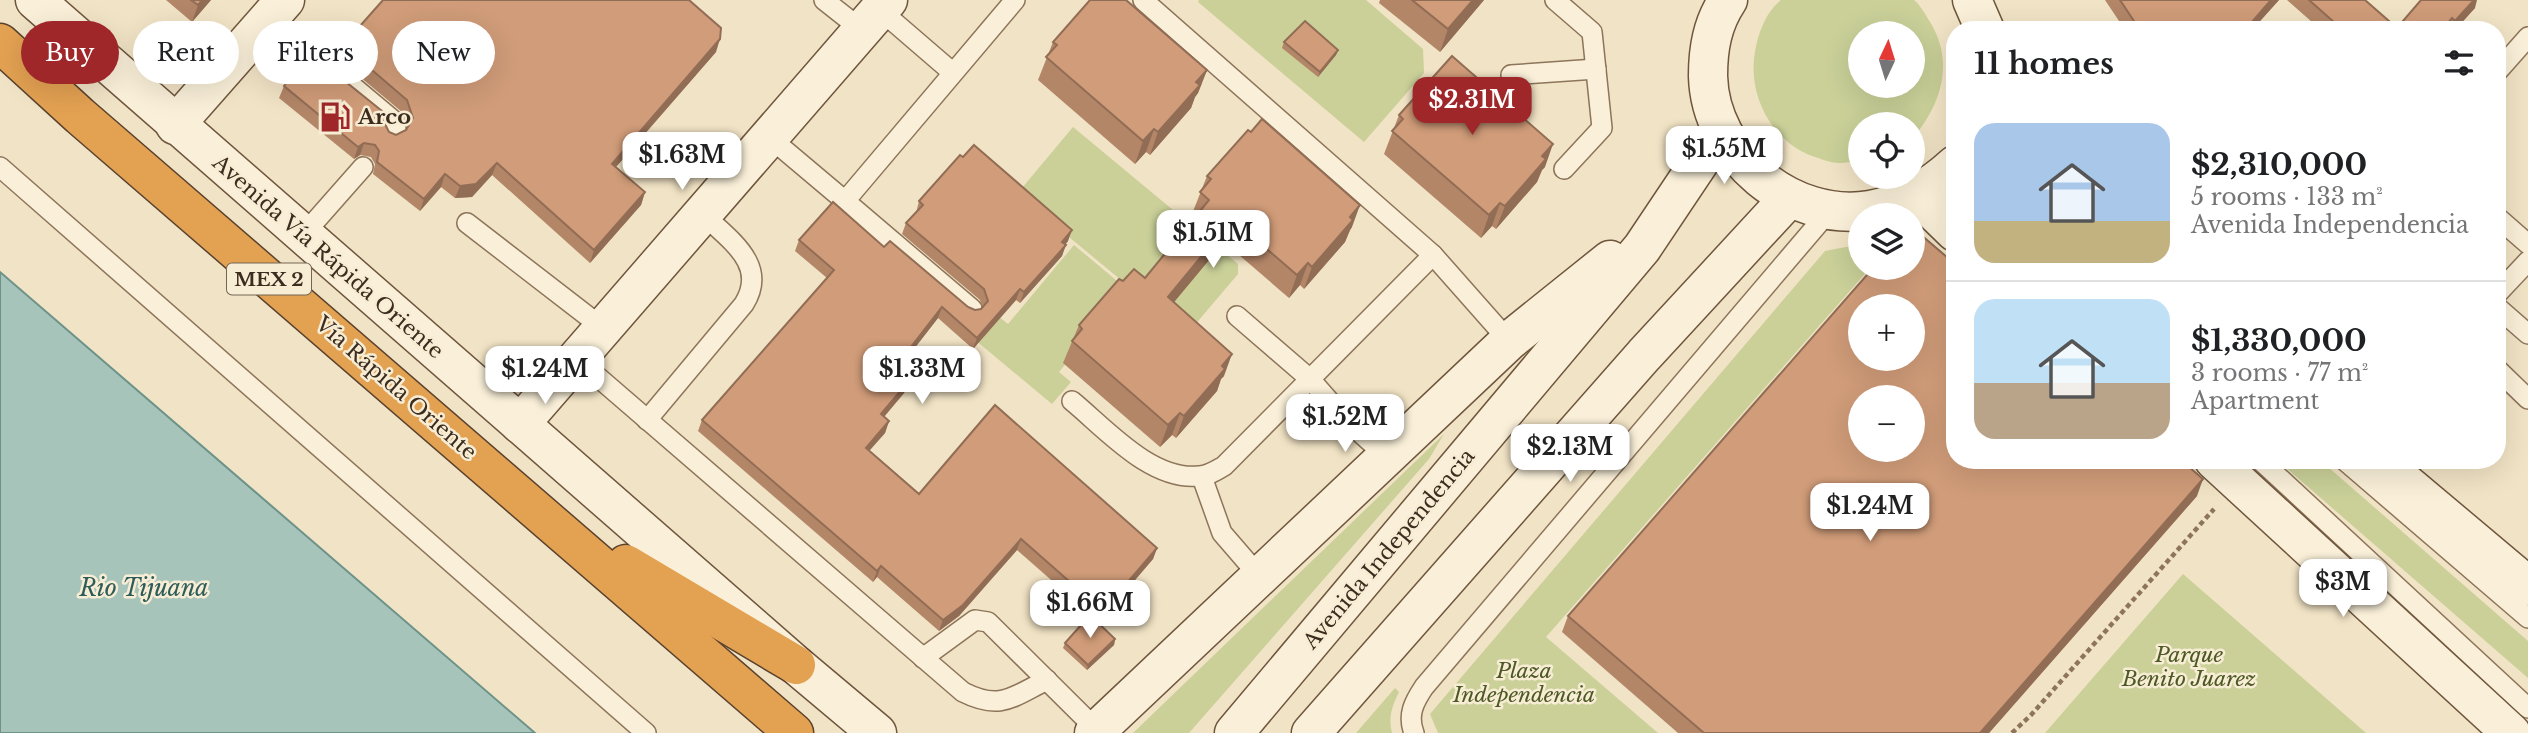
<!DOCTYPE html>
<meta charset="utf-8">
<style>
:root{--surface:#fff;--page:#f2f2f2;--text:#202124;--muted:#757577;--line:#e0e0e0;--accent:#9f2729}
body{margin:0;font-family:"Libre Baskerville",serif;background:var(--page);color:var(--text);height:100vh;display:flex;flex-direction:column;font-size:26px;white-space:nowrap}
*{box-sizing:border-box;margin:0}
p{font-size:23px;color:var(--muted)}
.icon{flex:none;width:38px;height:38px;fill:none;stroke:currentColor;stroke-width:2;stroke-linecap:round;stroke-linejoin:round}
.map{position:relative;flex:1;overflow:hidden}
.panel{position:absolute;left:1946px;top:21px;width:560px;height:448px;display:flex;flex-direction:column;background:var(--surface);border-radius:28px;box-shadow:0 7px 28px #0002}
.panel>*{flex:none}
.hud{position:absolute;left:21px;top:21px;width:665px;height:63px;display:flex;gap:14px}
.needle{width:46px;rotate:4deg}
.fabs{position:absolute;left:1848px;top:21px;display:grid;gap:14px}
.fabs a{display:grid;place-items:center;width:77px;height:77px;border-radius:50%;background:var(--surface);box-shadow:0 7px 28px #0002;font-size:35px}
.price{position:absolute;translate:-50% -60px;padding:0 16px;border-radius:14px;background:#fff;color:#222;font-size:23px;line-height:46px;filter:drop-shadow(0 2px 4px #0008)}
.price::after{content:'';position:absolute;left:50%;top:42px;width:21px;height:16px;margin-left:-10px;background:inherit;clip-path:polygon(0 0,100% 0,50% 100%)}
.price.on{background:var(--accent);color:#fff}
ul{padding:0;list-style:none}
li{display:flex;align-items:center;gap:21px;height:175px;padding:0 28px}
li+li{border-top:2px solid var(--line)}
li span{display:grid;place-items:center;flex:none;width:196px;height:140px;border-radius:21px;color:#555}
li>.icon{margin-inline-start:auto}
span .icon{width:84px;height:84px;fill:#fffc;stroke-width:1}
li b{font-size:30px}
h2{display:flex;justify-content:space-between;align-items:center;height:84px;padding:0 28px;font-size:30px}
.chip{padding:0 24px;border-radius:32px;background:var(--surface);box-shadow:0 7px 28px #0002;font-size:24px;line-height:63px}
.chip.on{background:var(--accent);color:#fff}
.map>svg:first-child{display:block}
.green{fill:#cad098;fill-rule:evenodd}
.water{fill:#a7c4bb;stroke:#6d9389;stroke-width:2}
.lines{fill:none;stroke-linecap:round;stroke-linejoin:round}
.lane-casing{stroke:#8d745a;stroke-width:22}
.secondary-casing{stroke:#6f553d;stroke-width:41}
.highway-casing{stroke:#5a422e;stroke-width:41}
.path{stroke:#8d745a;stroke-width:4.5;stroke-dasharray:5 3.5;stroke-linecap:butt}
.lane{stroke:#faf0d9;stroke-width:19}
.secondary{stroke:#faf0d9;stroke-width:38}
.highway{stroke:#e3a152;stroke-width:38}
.wall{fill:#b38668}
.shaded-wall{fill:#926d55}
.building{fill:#d09c79;stroke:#926d55;stroke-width:2;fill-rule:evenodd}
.labels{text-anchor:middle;stroke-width:5;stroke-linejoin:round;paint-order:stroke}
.shield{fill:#f7edd5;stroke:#746655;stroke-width:2}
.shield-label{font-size:19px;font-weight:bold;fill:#3c2c1e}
.poi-label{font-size:21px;font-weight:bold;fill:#3c2c1e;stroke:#f7edd5;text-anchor:start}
.street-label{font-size:21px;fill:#3c2c1e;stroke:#f7edd5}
.park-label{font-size:21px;font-style:italic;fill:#4d5924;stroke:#f7edd5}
.water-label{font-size:23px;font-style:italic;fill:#2d5c59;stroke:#f7edd5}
</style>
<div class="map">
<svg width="2528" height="733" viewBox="0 0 2528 733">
<rect width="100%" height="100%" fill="#f1e3c5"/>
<g class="green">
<polygon points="1199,0 1366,0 1423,49 1424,73 1364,142 1198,2"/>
<path d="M1781,0H1914C1921,6 1925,14 1930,22C1955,62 1941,105 1913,138V124H1860V160C1853,161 1846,163 1839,163C1832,163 1824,160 1818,158C1773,145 1747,96 1755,52C1758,33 1766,12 1781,0ZM1913,33V86H1860V33Z"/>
<polygon points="1073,127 1238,264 1238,274 1193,327 1179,328 1017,194"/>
<polygon points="1074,245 1128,290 1059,372 1071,382 1052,404 968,334 988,308 1008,324"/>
<polygon points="1846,247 1860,247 1860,268 1870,268 1546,637 1658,733 1438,733 1430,714 1825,251"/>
<polygon points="1444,434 1429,459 1189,733 1133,733"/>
<polygon points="2277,460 2320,460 2528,641 2528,678"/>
<polygon points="2183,574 2366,733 2045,733"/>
<path d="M1395,688L1399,692C1392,706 1388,717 1392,733H1356Z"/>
</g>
<polygon class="water" points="0,272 535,733 0,733"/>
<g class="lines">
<g class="lane-casing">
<g id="lane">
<polyline points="824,0 862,30"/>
<polyline points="1143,0 1433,255 1509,341"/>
<polyline points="1555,0 1592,32 1602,128 1564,169"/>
<polyline points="880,10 952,72"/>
<polyline points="270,17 394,121 396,129 392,135"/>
<polyline points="2497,72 2528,37"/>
<polyline points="1511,75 1596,69"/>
<polyline points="769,137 845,201"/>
<polyline points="0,167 646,733"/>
<polyline points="2497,217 2528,244"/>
<polyline points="467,223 603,328"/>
<polyline points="303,235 363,167"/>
<polyline points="2497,294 2528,261"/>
<polyline points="2497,307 2528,334"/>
<polyline points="972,309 845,201 1015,0"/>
<polyline points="1237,316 1310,379 1346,420 1386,456"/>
<path d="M577,359L963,692C1001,711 1012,697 1047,680"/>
<polyline points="2497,369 2528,399"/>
<path d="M1072,401C1106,429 1151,481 1199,476C1208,476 1217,470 1224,466L1433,255"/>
<path d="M647,420L744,304C769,264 728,239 703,214"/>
<polyline points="2260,460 2528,708"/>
<polyline points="2344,460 2528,618"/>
<polyline points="1202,477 1222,533 1260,577"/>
<polyline points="923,658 975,620 988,622 1097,730"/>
<path d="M1414,733C1407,715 1414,702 1424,687L1830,210"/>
</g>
</g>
<g class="secondary-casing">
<g id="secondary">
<polyline points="35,0 796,665 877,733"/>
<path d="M1728,0C1712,24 1708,49 1708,76C1710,156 1791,223 1870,210C1903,204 1931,187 1955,165"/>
<polyline points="1972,0 1985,30"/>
<polyline points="175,125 285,0"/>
<polyline points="1916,194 1955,232"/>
<polyline points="520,424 888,0"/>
<polyline points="2214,460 2511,733"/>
<polyline points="2378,460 2528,586"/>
<polyline points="1094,733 1509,341 1610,260"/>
<polyline points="1234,733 1642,248 1721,130"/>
<polyline points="1311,733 1644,355 1789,198"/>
</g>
</g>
<g class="highway-casing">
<g id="highway">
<polyline points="0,43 80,116 794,733"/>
<polyline points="626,564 796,665"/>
</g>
</g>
<polyline class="path" points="2012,733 2031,715 2214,509"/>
<use href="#lane" class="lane"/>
<use href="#secondary" class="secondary"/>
<use href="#highway" class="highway"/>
</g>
<g class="wall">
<polygon points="166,0 211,0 192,22"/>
<polygon points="1380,0 1484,0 1440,52 1379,3"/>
<polygon points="2105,0 2279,0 2252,30 2125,30"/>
<polygon points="2287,0 2365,0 2397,28 2475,8 2455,30 2321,30"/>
<polygon points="360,26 716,52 616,167 645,192 641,205 590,263 492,175 472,197 455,198 441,187 420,211 373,174 375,164 371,157 360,155 354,159 279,98 284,86 384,122 389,132 396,135 406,130 407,128 402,112 347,66 352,53 360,43 355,39"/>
<polygon points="1053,42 1207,70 1198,93 1195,97 1191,108 1150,155 1146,152 1135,164 1038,80"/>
<polygon points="1284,42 1338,50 1336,55 1318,77 1282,48"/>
<polygon points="1399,115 1545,167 1542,170 1537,182 1496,229 1492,226 1481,238 1384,154"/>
<polygon points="1207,176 1352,227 1350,230 1345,242 1304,289 1300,285 1289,298 1224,242 1174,302 1224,376 1221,379 1217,391 1176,438 1172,435 1160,447 1063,363 1079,325 1123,281 1145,278 1195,216 1192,214"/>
<polygon points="919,201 1068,241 1065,245 1062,256 1020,303 1016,300 973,349 938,318 896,372 908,382 904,393 884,417 889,421 885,433 869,451 919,494 1157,548 1153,559 1099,622 1017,550 959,616 939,631 877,577 873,582 698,431 702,420 827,278 795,251 799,240 884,247 968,307 975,310 981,309 982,307 980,300 902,234 906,223 916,213"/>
<polygon points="2197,496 1989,733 1678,733 1562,632 1568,616"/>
<polygon points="1115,639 1114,645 1087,670 1063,648 1065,643"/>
</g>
<g class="shaded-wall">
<polygon points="202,0 211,0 192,22 198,5"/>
<polygon points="1473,0 1484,0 1440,52 1448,29"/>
<polygon points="2271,0 2279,0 2252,30 2245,30"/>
<polygon points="2474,0 2477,0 2475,8 2455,30 2452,30 2455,21"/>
<polygon points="2452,18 2448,30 2442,30"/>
<polygon points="720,39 716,52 608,176 612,164"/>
<polygon points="1338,50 1336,55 1318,77 1320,72"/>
<polygon points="1207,70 1198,93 1195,97 1191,108 1150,155 1158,132 1196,82"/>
<polygon points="1154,129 1146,152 1135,164 1143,141"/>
<polygon points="364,143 360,155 354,159 358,147"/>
<polygon points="1553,144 1545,167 1542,170 1537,182 1496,229 1505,206 1542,156"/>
<polygon points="497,163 492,175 472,197 455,198 460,186"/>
<polygon points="445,174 441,187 420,211 424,199"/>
<polygon points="645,192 641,205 590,263 594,250"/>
<polygon points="1500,203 1492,226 1481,238 1489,215"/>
<polygon points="1360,205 1352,227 1350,230 1345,242 1304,289 1312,267 1350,217"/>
<polygon points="1232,219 1224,242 1160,319 1168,297"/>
<polygon points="1072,230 1068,241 1058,253 1062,242"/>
<polygon points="1066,245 1062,256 1020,303 1024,292"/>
<polygon points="1308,263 1300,285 1289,298 1297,275"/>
<polygon points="1020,289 1016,300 973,349 977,338"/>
<polygon points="942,307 938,318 889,381 893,370"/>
<polygon points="1232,354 1224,376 1221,379 1217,391 1176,438 1184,416"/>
<polygon points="908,382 904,393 877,425 881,414"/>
<polygon points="1180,413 1172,435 1160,447 1168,425"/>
<polygon points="889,421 885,433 862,459 866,448"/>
<polygon points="2203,479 2197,496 1989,733 1980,733"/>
<polygon points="1021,539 1017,550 959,616 939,631 943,620"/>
<polygon points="1157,548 1153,559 1099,622 1103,611"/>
<polygon points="881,566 877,577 873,582 877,571"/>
<polygon points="1115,639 1114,645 1087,670 1088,665"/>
</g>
<g class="building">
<polygon points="191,0 202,0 198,5"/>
<polygon points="383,0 689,0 721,28 720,39 612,164 645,192 594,250 497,163 476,184 460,186 445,174 424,199 377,162 379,151 375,145 364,143 358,147 284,86 310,53 387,115 384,122 389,132 396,135 406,130 413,118 407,100 352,53 368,34 360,26"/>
<polygon points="1090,0 1126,0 1207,70 1196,82 1200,85 1158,132 1154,129 1143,141 1046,57 1057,45 1053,42"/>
<polygon points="1412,0 1473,0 1448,29"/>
<polygon points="2120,0 2271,0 2245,30 2140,30"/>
<polygon points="2309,0 2365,0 2397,28 2421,0 2474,0 2455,21 2452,18 2442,30 2343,30"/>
<polygon points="1305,21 1338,50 1320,72 1284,42"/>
<polygon points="1452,56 1553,144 1542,156 1546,159 1505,206 1500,203 1489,215 1392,131 1403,119 1399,115"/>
<polygon points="1262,119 1360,205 1350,217 1353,220 1312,267 1308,263 1297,275 1232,219 1168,297 1232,354 1222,366 1225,369 1184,416 1180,413 1168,425 1072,341 1082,329 1079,325 1119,279 1123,281 1134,269 1145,278 1209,200 1200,192 1211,179 1207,176 1248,130 1251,132"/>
<polygon points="974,145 1072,230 1062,242 1066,245 1024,292 1020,289 977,338 942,307 893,370 908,382 881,414 889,421 866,448 919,494 995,405 1157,548 1103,611 1021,539 963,605 943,620 881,566 877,571 702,420 834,270 799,240 833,202 884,247 890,241 968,307 975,310 981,309 988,301 984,289 906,223 923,205 919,201 960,155 963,157"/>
<path d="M1913,228L1955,264V460H2181L2203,479L1980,733H1704L1568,616L1873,268H1913ZM1860,306H1913V359H1860ZM1860,397H1913V450H1860Z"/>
<polygon points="1090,615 1115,639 1088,665 1065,643"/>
</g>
<defs>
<g id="fuel-bare" transform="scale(2.415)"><path d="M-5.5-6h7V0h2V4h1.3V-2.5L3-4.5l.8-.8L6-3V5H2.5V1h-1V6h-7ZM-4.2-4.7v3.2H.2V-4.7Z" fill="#9f2729" stroke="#f7edd5" stroke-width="2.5" paint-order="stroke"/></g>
</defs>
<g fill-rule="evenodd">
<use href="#fuel-bare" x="335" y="117"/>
</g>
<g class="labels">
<rect class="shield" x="227" y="263.5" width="84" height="31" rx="5"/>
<g class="shield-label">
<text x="269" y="286">MEX 2</text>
</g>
<g class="poi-label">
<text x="358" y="124">Arco</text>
</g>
<g class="street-label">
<text transform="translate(328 257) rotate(41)" y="7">Avenida Vía Rápida Oriente</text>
<text transform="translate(396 388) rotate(41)" y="7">Vía Rápida Oriente</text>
<text transform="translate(1389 549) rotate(-50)" y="7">Avenida Independencia</text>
</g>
<g class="park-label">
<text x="2189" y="662">Parque<tspan x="2189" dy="24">Benito Juarez</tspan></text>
<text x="1524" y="678">Plaza<tspan x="1524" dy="24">Independencia</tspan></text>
</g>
<g class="water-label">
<text x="144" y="596">Rio Tijuana</text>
</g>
</g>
</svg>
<div class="fabs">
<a><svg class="needle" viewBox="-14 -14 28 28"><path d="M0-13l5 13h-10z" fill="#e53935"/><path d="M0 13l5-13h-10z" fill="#757577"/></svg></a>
<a><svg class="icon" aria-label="locate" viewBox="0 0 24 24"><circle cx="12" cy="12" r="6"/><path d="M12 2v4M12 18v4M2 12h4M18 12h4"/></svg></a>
<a><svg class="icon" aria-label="layers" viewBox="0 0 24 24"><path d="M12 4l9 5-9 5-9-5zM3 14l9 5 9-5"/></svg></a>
<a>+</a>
<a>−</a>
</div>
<b class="price on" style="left:1472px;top:137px">$2.31M</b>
<b class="price" style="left:1724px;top:186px">$1.55M</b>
<b class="price" style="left:682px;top:192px">$1.63M</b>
<b class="price" style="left:1213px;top:270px">$1.51M</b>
<b class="price" style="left:545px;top:406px">$1.24M</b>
<b class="price" style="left:922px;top:406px">$1.33M</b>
<b class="price" style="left:1345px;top:454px">$1.52M</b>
<b class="price" style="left:1570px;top:484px">$2.13M</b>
<b class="price" style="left:1870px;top:543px">$1.24M</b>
<b class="price" style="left:2343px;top:619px">$3M</b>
<b class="price" style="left:1090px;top:640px">$1.66M</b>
<div class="hud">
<a class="chip on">Buy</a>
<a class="chip">Rent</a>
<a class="chip">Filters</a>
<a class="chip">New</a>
</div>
<section class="panel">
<h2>11 homes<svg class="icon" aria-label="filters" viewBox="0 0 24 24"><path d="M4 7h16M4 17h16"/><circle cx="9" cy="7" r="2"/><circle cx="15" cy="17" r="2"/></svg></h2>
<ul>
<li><span style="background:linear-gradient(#a9c7e8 70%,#c2b280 0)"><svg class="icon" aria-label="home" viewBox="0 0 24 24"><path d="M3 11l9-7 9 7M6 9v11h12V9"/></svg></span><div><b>$2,310,000</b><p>5 rooms · 133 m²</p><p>Avenida Independencia</p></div></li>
<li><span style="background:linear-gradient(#bfe0f5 60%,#b9a48a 0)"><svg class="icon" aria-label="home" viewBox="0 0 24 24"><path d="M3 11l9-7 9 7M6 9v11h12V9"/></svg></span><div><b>$1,330,000</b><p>3 rooms · 77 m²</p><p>Apartment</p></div></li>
</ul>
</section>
</div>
